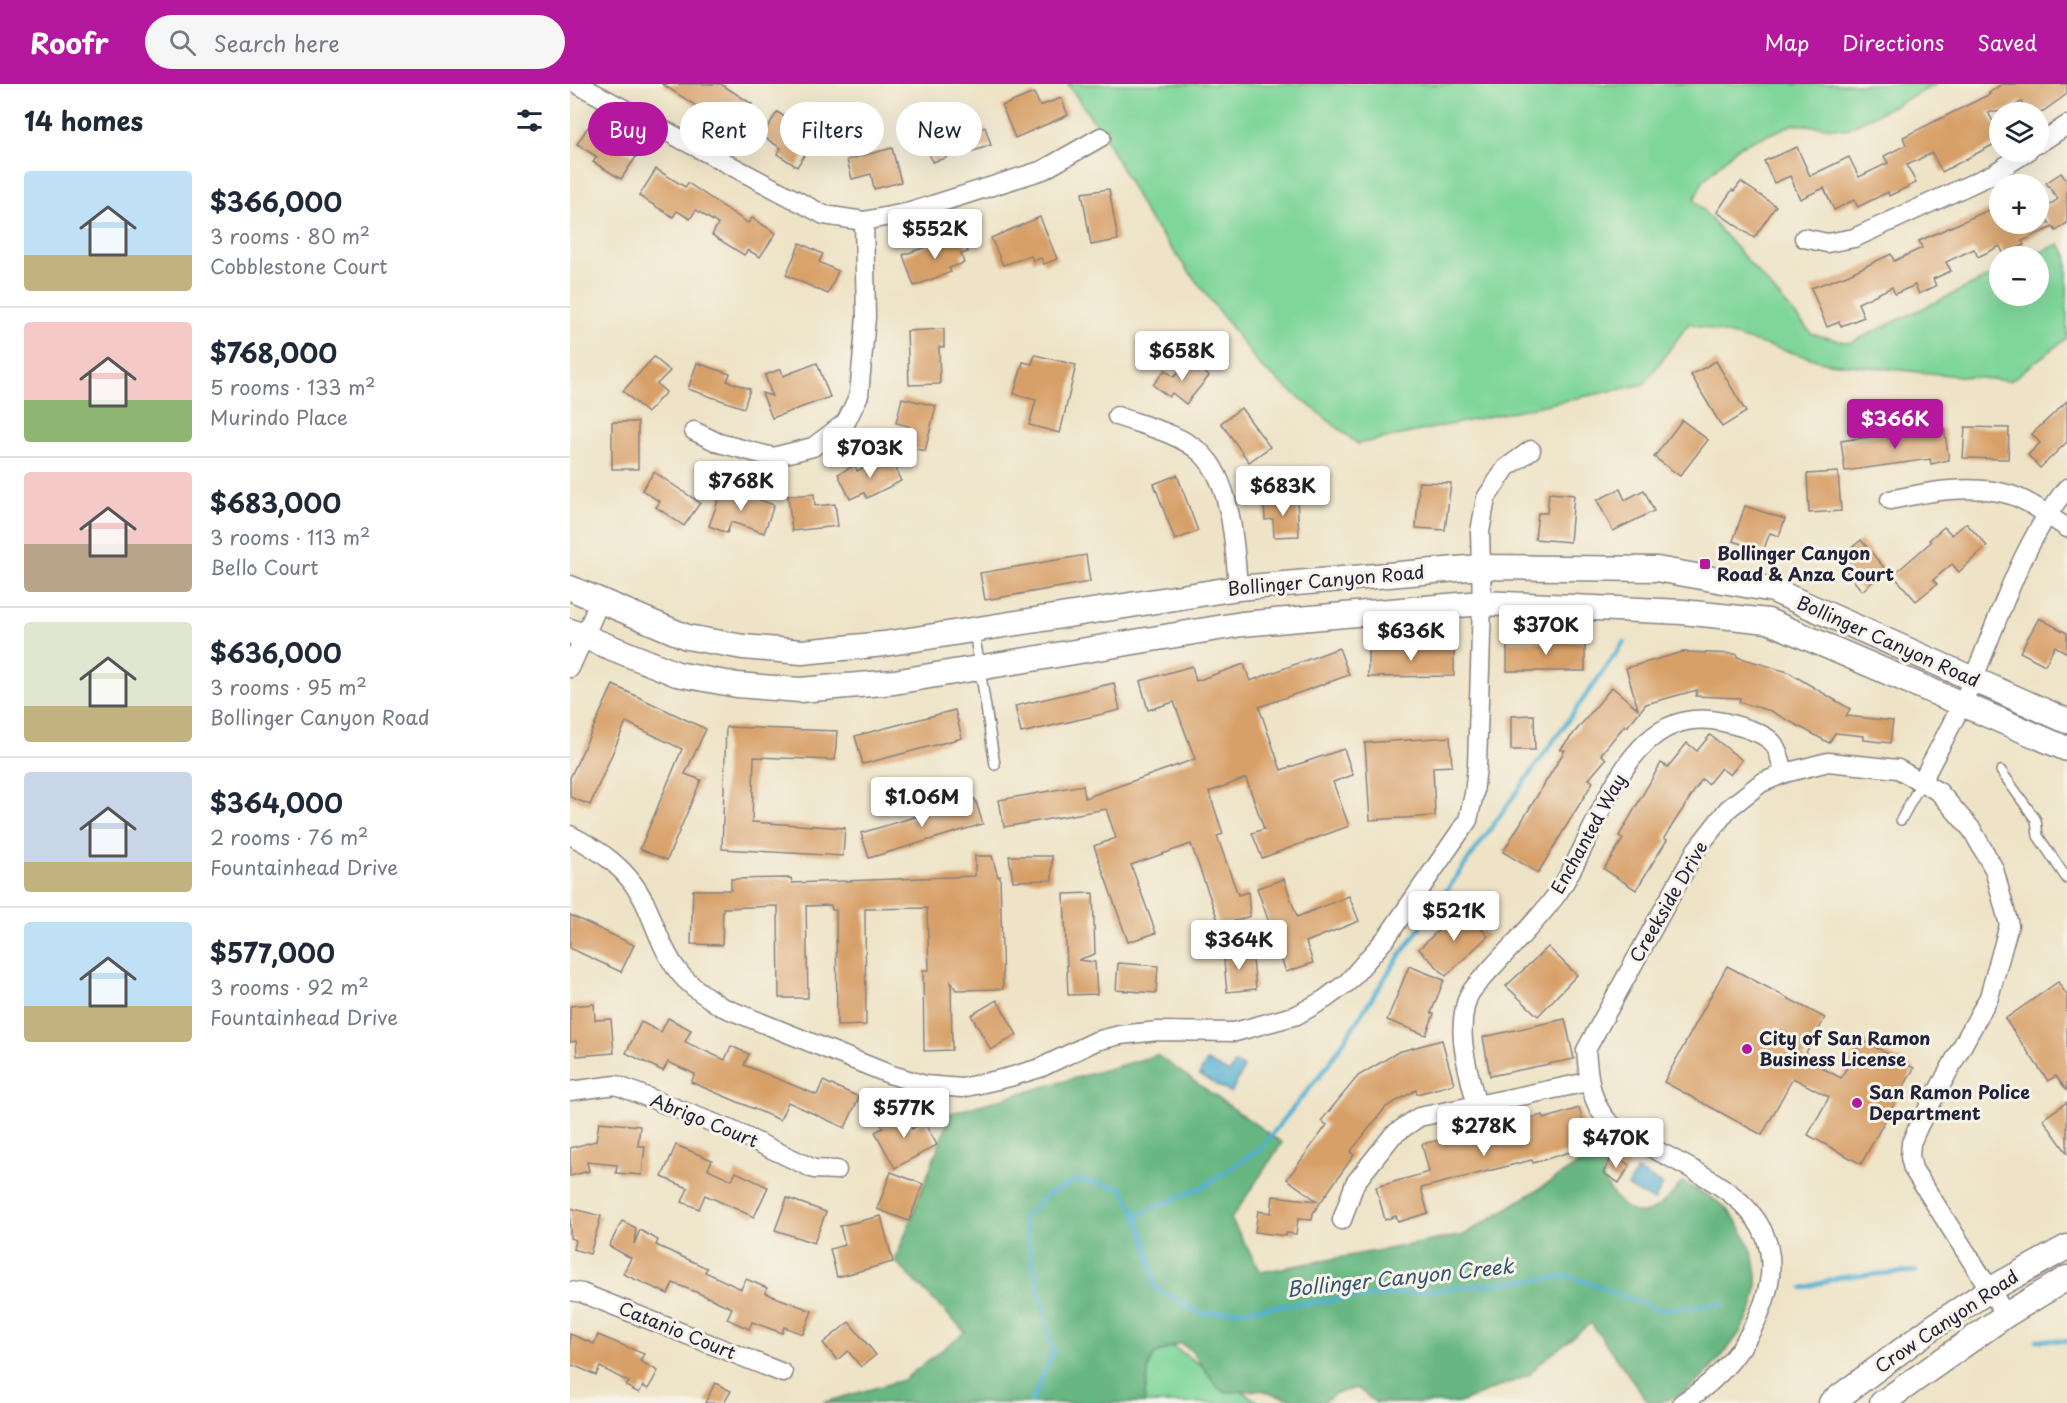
<!DOCTYPE html>
<meta charset="utf-8">
<style>
:root{--surface:#fff;--page:#f6f6f7;--text:#1f2937;--muted:#747a83;--line:#e0e1e3;--accent:#b5179e}
body{margin:0;font-family:"Playpen Sans",sans-serif;background:var(--page);color:var(--text);height:100vh;display:flex;flex-direction:column;font-size:22px;white-space:nowrap}
*{box-sizing:border-box;margin:0}
p{font-size:20px;color:var(--muted)}
.icon{flex:none;width:33px;height:33px;fill:none;stroke:currentColor;stroke-width:2;stroke-linecap:round;stroke-linejoin:round}
.map{position:relative;flex:1;overflow:hidden}
.sheet{display:flex;flex-direction:column;background:var(--surface);width:570px}
.sheet>*{flex:none}
.banner{position:absolute;left:18px;top:18px;width:570px;height:54px;display:flex;gap:12px}
.tools{position:absolute;left:1419px;top:18px;display:grid;gap:12px}
.tools a{display:grid;place-items:center;width:60px;height:60px;border-radius:50%;background:var(--surface);box-shadow:0 6px 24px #0002;font-size:30px}
.price{position:absolute;translate:-50% -51px;padding:0 14px;border-radius:6px;background:#fff;color:#222;font-size:20px;line-height:39px;filter:drop-shadow(0 2px 3px #0008)}
.price::after{content:'';position:absolute;left:50%;top:36px;width:18px;height:14px;margin-left:-9px;background:inherit;clip-path:polygon(0 0,100% 0,50% 100%)}
.price.current{background:var(--accent);color:#fff}
ul{padding:0;list-style:none}
li{display:flex;align-items:center;gap:18px;height:150px;padding:0 24px}
li+li{border-top:2px solid var(--line)}
li span{display:grid;place-items:center;flex:none;width:168px;height:120px;border-radius:6px;color:#555}
li>.icon{margin-inline-start:auto}
span .icon{width:72px;height:72px;fill:#fffc;stroke-width:1}
li b{font-size:26px}
h2{display:flex;justify-content:space-between;align-items:center;height:72px;padding:0 24px;font-size:26px}
.chip{padding:0 21px;border-radius:27px;background:var(--surface);box-shadow:0 6px 24px #0002;font-size:21px;line-height:54px}
.chip.current{background:var(--accent);color:#fff}
header{display:flex;align-items:center;gap:36px;box-sizing:border-box;height:84px;padding:0 30px;background:var(--accent);color:#fff}
header strong{font-size:28px}
nav{display:flex;gap:33px;margin-inline-start:auto;font-size:21px}
.search{width:420px;height:54px;background:var(--page);display:flex;align-items:center;gap:15px;box-sizing:border-box;padding:0 21px;border-radius:33px;color:var(--muted);font-size:22px}
main{display:flex;flex:1;min-height:0}
.map>svg:first-child{display:block}
.green{fill:#7fd69a;stroke:#507c6a;stroke-width:1.5}
.forest{fill:#67b782;stroke:#446c5e;stroke-width:1.5}
.water{fill:#54b1d2;stroke:#3b6a86;stroke-width:1.5}
.lines{fill:none;stroke-linecap:round;stroke-linejoin:round}
.stream{stroke:#54b1d2;stroke-width:4.5}
.building{fill:#d8a069}
.service-casing{stroke:#888280;stroke-width:12}
.minor-casing{stroke:#888280;stroke-width:21}
.secondary-casing{stroke:#888280;stroke-width:27}
.service{stroke:#fff;stroke-width:9}
.minor{stroke:#fff;stroke-width:18}
.secondary{stroke:#fff;stroke-width:24}
.poi-dot{fill:#b5179e;stroke:#f7f3e8;stroke-width:2}
.labels{text-anchor:middle;stroke-width:6;stroke-linejoin:round;paint-order:stroke}
.poi-label{font-size:18px;font-weight:bold;fill:#22223b;stroke:#f7f3e8;text-anchor:start}
.street-label{font-size:18px;fill:#22223b;stroke:#f7f3e8}
.water-label{font-size:20px;font-style:italic;fill:#345470;stroke:#f7f3e8}
</style>
<header>
<strong>Roofr</strong>
<div class="search"><svg class="icon" aria-label="search" viewBox="0 0 24 24"><circle cx="10" cy="10" r="6"/><path d="M15 15l6 6"/></svg>Search here</div>
<nav><a>Map</a><a>Directions</a><a>Saved</a></nav>
</header>
<main>
<section class="sheet">
<h2>14 homes<svg class="icon" aria-label="filters" viewBox="0 0 24 24"><path d="M4 7h16M4 17h16"/><circle cx="9" cy="7" r="2"/><circle cx="15" cy="17" r="2"/></svg></h2>
<ul>
<li><span style="background:linear-gradient(#bfe0f5 70%,#c2b280 0)"><svg class="icon" aria-label="home" viewBox="0 0 24 24"><path d="M3 11l9-7 9 7M6 9v11h12V9"/></svg></span><div><b>$366,000</b><p>3 rooms · 80 m²</p><p>Cobblestone Court</p></div></li>
<li><span style="background:linear-gradient(#f6c9c9 65%,#8fb573 0)"><svg class="icon" aria-label="home" viewBox="0 0 24 24"><path d="M3 11l9-7 9 7M6 9v11h12V9"/></svg></span><div><b>$768,000</b><p>5 rooms · 133 m²</p><p>Murindo Place</p></div></li>
<li><span style="background:linear-gradient(#f6c9c9 60%,#b9a48a 0)"><svg class="icon" aria-label="home" viewBox="0 0 24 24"><path d="M3 11l9-7 9 7M6 9v11h12V9"/></svg></span><div><b>$683,000</b><p>3 rooms · 113 m²</p><p>Bello Court</p></div></li>
<li><span style="background:linear-gradient(#dfe7d0 70%,#c2b280 0)"><svg class="icon" aria-label="home" viewBox="0 0 24 24"><path d="M3 11l9-7 9 7M6 9v11h12V9"/></svg></span><div><b>$636,000</b><p>3 rooms · 95 m²</p><p>Bollinger Canyon Road</p></div></li>
<li><span style="background:linear-gradient(#c9d6e8 75%,#c2b280 0)"><svg class="icon" aria-label="home" viewBox="0 0 24 24"><path d="M3 11l9-7 9 7M6 9v11h12V9"/></svg></span><div><b>$364,000</b><p>2 rooms · 76 m²</p><p>Fountainhead Drive</p></div></li>
<li><span style="background:linear-gradient(#bfe0f5 70%,#c2b280 0)"><svg class="icon" aria-label="home" viewBox="0 0 24 24"><path d="M3 11l9-7 9 7M6 9v11h12V9"/></svg></span><div><b>$577,000</b><p>3 rooms · 92 m²</p><p>Fountainhead Drive</p></div></li>
</ul>
</section>
<div class="map">
<svg width="1497" height="1319" viewBox="0 0 1497 1319">
<rect width="100%" height="100%" fill="#f7f3e8"/>
<filter id="ink" filterUnits="userSpaceOnUse"><feTurbulence type="fractalNoise" baseFrequency=".0167" numOctaves="2"/><feDisplacementMap in="SourceGraphic" scale="12" xChannelSelector="R" yChannelSelector="G"/><feConvolveMatrix kernelMatrix="1 2 1 2 8 2 1 2 1" color-interpolation-filters="sRGB"/></filter>
<filter id="wash" filterUnits="userSpaceOnUse"><feTurbulence type="fractalNoise" baseFrequency=".008" numOctaves="4" result="noise"/><feDisplacementMap in="SourceGraphic" scale="24" xChannelSelector="R" yChannelSelector="G"/><feGaussianBlur stdDeviation="1.35" result="paint"/><feColorMatrix in="noise" values="0 0 0 0 0 0 0 0 0 0 0 0 0 0 0 0 0 1.4 0 .05"/><feComposite in="paint" operator="in"/></filter>
<g filter="url(#wash)">
<rect width="100%" height="100%" fill="#eee3c6"/>
<g class="green">
<polygon points="498,0 1367,0 1277,45 1224,40 1168,63 1134,96 1124,116 1242,250 1280,259 1429,188 1430,212 1468,212 1468,172 1462,172 1489,160 1497,171 1497,254 1440,297 1258,279 1119,239 1074,300 788,360 691,283 577,132 537,57"/>
<polygon points="581,1249 690,1319 555,1319"/>
</g>
<path class="forest" d="M587,971L712,1059L661,1135L691,1188L894,1151L1033,1065L1040,1068L1033,1095C1060,1142 1081,1138 1112,1098C1125,1105 1140,1112 1152,1121C1163,1129 1170,1142 1176,1154C1202,1205 1179,1242 1144,1281C1128,1300 1105,1319 1079,1319L1021,1239L970,1279L959,1291L889,1319H806L787,1304L766,1309L752,1319H734L691,1306L656,1308L649,1305L621,1266L610,1259L584,1271L579,1283L574,1319H252L333,1296L395,1248L325,1177L381,1029Z"/>
<g class="water">
<polygon points="637,977 659,989 665,979 674,984 661,1009 629,991"/>
<polygon points="1067,1086 1093,1101 1084,1117 1058,1103"/>
</g>
<g class="lines">
<g class="stream">
<polyline points="568,1131 632,1103 689,1066 759,980 824,880 1054,558"/>
<polyline points="1233,1204 1271,1193 1346,1187"/>
<polyline points="1467,1256 1497,1257"/>
<path d="M461,1319L483,1268L453,1134L476,1111L508,1096L552,1104C574,1141 578,1163 585,1204L632,1230L999,1192L1090,1226L1154,1220"/>
</g>
</g>
<g id="blocks">
<g class="building">
<polygon points="92,0 151,0 182,20 165,47"/>
<polygon points="1432,0 1497,0 1497,10 1472,28 1458,28 1451,18 1434,28 1418,28 1430,51 1430,57 1372,88 1362,69 1337,81 1346,99 1319,112 1318,108 1288,123 1284,116 1264,126 1254,104 1230,115 1220,92 1204,99 1194,77 1227,63 1240,92 1279,73 1289,93 1318,79 1314,72 1336,61 1333,53 1420,10 1419,9"/>
<polygon points="464,9 470,22 491,14 498,31 445,54 432,22"/>
<polygon points="207,28 236,46 241,38 251,44 227,83 207,70 211,64 192,52"/>
<polygon points="390,34 392,40 406,35 409,45 415,43 421,61 401,68 399,62 375,70 376,74 362,78 352,47"/>
<polygon points="18,43 66,73 51,95 23,78 27,73 7,60"/>
<polygon points="322,64 331,98 304,105 301,90 282,95 277,76"/>
<polygon points="86,85 115,103 118,99 178,139 182,134 206,149 190,173 178,166 174,171 142,151 148,140 126,126 120,135 107,127 103,133 69,112"/>
<polygon points="1491,89 1497,97 1497,139 1486,147 1483,143 1452,157 1454,161 1434,171 1430,162 1408,173 1404,165 1376,178 1381,187 1363,195 1366,202 1349,210 1345,201 1325,210 1322,203 1288,219 1294,233 1271,242 1269,238 1257,243 1241,204 1277,191 1321,170 1324,177 1352,164 1349,157 1430,121 1430,140 1480,140 1471,127 1488,115 1476,99"/>
<polygon points="1171,98 1206,122 1184,154 1147,128 1162,106 1164,107"/>
<polygon points="539,105 548,156 521,161 512,109"/>
<polygon points="470,133 487,175 474,180 471,174 463,177 461,172 433,181 421,154"/>
<polygon points="392,150 398,168 391,170 394,179 379,184 381,188 344,202 333,171"/>
<polygon points="230,159 253,170 249,178 268,187 258,210 216,191"/>
<polygon points="374,245 374,263 369,263 370,300 339,301 337,247"/>
<polygon points="465,271 506,281 490,349 459,341 466,316 444,310 453,278 462,280"/>
<polygon points="84,273 100,287 87,300 96,308 77,329 53,307"/>
<polygon points="619,276 639,292 616,320 602,309 599,313 583,301 595,286 604,293"/>
<polygon points="1146,277 1176,328 1152,343 1121,291"/>
<polygon points="127,279 160,290 157,297 180,305 174,324 118,305"/>
<polygon points="247,279 260,313 202,334 192,309 202,312 195,291 211,285 213,292"/>
<polygon points="332,314 366,322 355,367 334,362 339,342 326,339"/>
<polygon points="1497,317 1497,358 1470,384 1458,371 1470,359 1462,350"/>
<polygon points="671,324 700,363 679,378 651,339"/>
<polygon points="1112,336 1138,356 1110,392 1084,373"/>
<rect x="42" y="338" width="26" height="47"/>
<polygon points="1395,343 1439,344 1438,375 1393,374"/>
<polygon points="1374,344 1379,376 1361,380 1360,375 1275,387 1271,357 1318,350 1318,354"/>
<polygon points="319,372 331,397 297,414 294,409 280,415 268,390 285,381 287,387"/>
<polygon points="84,388 130,419 114,442 86,423 90,418 72,406"/>
<polygon points="1268,388 1271,427 1239,429 1237,390"/>
<polygon points="607,391 628,447 605,456 584,400"/>
<polygon points="849,398 881,399 875,446 846,444"/>
<polygon points="153,403 204,421 194,449 161,438 157,449 139,442"/>
<polygon points="1050,405 1055,416 1074,406 1084,427 1043,447 1027,416"/>
<polygon points="979,409 1004,411 1000,458 965,455 968,429 977,429"/>
<polygon points="244,410 245,422 265,420 268,442 222,447 218,412"/>
<polygon points="727,415 729,452 704,453 703,435 695,436 694,417"/>
<polygon points="1175,422 1215,435 1209,452 1200,449 1193,467 1163,457"/>
<polygon points="1396,439 1417,462 1389,488 1382,480 1363,496 1367,500 1346,517 1323,491 1361,458 1359,456 1374,443 1382,451"/>
<polygon points="1291,456 1316,486 1292,507 1267,476"/>
<polygon points="516,471 520,498 415,516 410,489"/>
<polygon points="1469,534 1497,549 1497,569 1485,562 1475,581 1450,568"/>
<polygon points="1015,557 1015,587 937,587 937,558"/>
<polygon points="884,563 884,592 798,593 798,564"/>
<polygon points="769,564 779,591 689,623 711,686 774,665 783,691 763,698 779,742 692,774 682,749 694,745 676,694 639,708 653,750 647,752 668,811 678,808 680,832 650,842 621,760 561,781 586,849 558,858 524,762 546,754 536,725 434,743 429,716 513,701 515,714 625,675 604,618 578,626 570,597 622,582 626,597 674,580 680,597"/>
<polygon points="1113,568 1167,570 1167,573 1218,588 1280,625 1276,632 1323,637 1320,659 1294,656 1294,652 1265,649 1259,659 1201,627 1169,618 1170,614 1126,612 1127,606 1076,620 1057,643 1055,641 1031,670 1036,675 1019,695 1023,698 968,789 933,768 995,666 990,666 1042,603 1068,625 1056,584"/>
<polygon points="544,599 550,626 451,649 445,622"/>
<polygon points="43,601 136,645 115,690 131,696 97,776 70,765 112,665 56,638 20,721 0,713 0,694"/>
<polygon points="385,626 392,654 293,680 285,652"/>
<polygon points="964,631 965,666 941,666 941,632"/>
<polygon points="156,643 267,647 265,676 184,673 182,738 275,744 273,772 152,765"/>
<polygon points="1140,651 1172,676 1160,691 1151,684 1138,700 1132,695 1094,754 1097,756 1066,806 1034,785 1053,755 1049,752 1091,679 1098,683 1117,659 1127,667"/>
<polygon points="880,653 882,682 863,683 865,732 800,736 795,659"/>
<polygon points="405,715 413,740 299,774 291,749"/>
<polygon points="405,772 422,772 428,793 430,792 433,905 386,906 381,898 382,966 354,967 353,886 359,886 357,824 295,825 296,941 267,942 266,826 262,826 261,821 236,822 238,914 209,914 208,822 153,824 152,861 121,860 123,806 161,806 161,795 221,794 222,799 405,792"/>
<polygon points="439,772 482,772 482,796 443,797"/>
<polygon points="714,795 727,833 779,812 789,837 736,858 743,879 716,888 687,804"/>
<polygon points="523,809 525,870 508,876 525,878 527,910 498,911 494,810"/>
<polygon points="891,824 918,852 876,892 849,865"/>
<polygon points="0,831 64,861 51,888 0,864"/>
<polygon points="978,863 1007,891 968,932 936,902"/>
<polygon points="682,866 686,905 657,908 653,868"/>
<polygon points="548,879 588,882 586,909 546,906"/>
<polygon points="839,882 874,896 861,929 864,930 856,951 817,936"/>
<polygon points="1157,882 1255,934 1233,974 1271,994 1292,956 1344,984 1291,1080 1238,1051 1259,1013 1223,994 1192,1051 1094,998"/>
<polygon points="1488,898 1497,911 1497,1007 1486,992 1478,997 1435,935"/>
<polygon points="427,916 447,951 421,966 401,931"/>
<polygon points="24,920 25,936 41,935 44,969 7,972 6,957 0,958 0,922"/>
<polygon points="98,934 121,946 115,958 155,976 161,962 179,970 174,981 247,1011 253,997 289,1013 275,1044 218,1018 210,1036 121,998 125,990 98,978 93,987 56,969 71,938 91,948"/>
<polygon points="995,935 1004,975 920,992 913,953"/>
<polygon points="872,956 884,1000 847,1010 846,1006 816,1023 780,1068 784,1071 743,1129 742,1136 728,1135 726,1150 716,1149 716,1152 685,1148 688,1127 701,1129 703,1112 747,1117 717,1095 757,1041 751,1037 788,992 828,968"/>
<polygon points="1497,1018 1497,1069 1473,1035"/>
<polygon points="1009,1024 1020,1062 963,1079 962,1076 851,1104 858,1129 828,1138 826,1132 815,1136 806,1103 859,1088 852,1060 973,1031 974,1035"/>
<polygon points="332,1026 342,1045 354,1038 367,1061 325,1084 305,1048 313,1044 310,1038"/>
<polygon points="29,1038 70,1042 68,1062 75,1062 72,1091 46,1089 47,1081 17,1078 19,1087 0,1092 0,1064 26,1057"/>
<polygon points="106,1061 142,1076 138,1085 162,1096 166,1088 198,1103 184,1133 135,1111 129,1125 112,1118 118,1104 92,1093"/>
<polygon points="1043,1071 1060,1081 1049,1099 1033,1089"/>
<polygon points="321,1088 353,1100 339,1137 307,1125"/>
<polygon points="217,1114 256,1128 244,1159 205,1146"/>
<polygon points="0,1124 31,1132 20,1170 3,1165 5,1156 0,1154"/>
<polygon points="311,1132 323,1178 267,1193 260,1165 275,1161 270,1142"/>
<polygon points="52,1137 66,1144 64,1160 70,1146 88,1156 86,1161 137,1184 135,1188 171,1205 176,1195 197,1204 195,1209 242,1227 233,1250 214,1243 212,1249 182,1238 179,1245 157,1235 162,1224 126,1208 103,1199 98,1210 53,1190 61,1174 39,1162"/>
<polygon points="279,1238 306,1271 291,1283 278,1267 267,1276 253,1259"/>
<polygon points="0,1250 24,1260 28,1251 74,1270 70,1277 88,1287 78,1305 73,1302 69,1309 56,1302 59,1298 30,1283 26,1291 0,1280"/>
<polygon points="145,1299 161,1307 154,1319 135,1319"/>
</g>
</g>
</g>
<g filter="url(#ink)">
<use href="#blocks" fill-opacity="0" stroke="#888280" stroke-width="1.5"/>
<g class="lines">
<g class="service-casing">
<g id="service">
<polyline points="404,547 425,681"/>
<polyline points="1431,687 1466,736 1468,752 1497,795"/>
<polyline points="1331,736 1352,697"/>
</g>
</g>
<g class="minor-casing">
<g id="minor">
<polyline points="7,0 254,131 294,137 340,128 473,86 531,53"/>
<polyline points="1468,60 1497,41"/>
<polyline points="1234,154 1257,159 1284,154 1423,90 1457,68"/>
<path d="M547,332C574,342 609,349 631,369C662,397 665,465 668,504"/>
<polyline points="124,347 149,359 203,373 243,363 276,338 289,311 296,233 294,137"/>
<path d="M1320,416C1357,408 1403,399 1441,411C1460,417 1480,433 1497,444"/>
<polyline points="0,584 30,517"/>
<path d="M1352,697C1369,664 1387,632 1402,598C1430,532 1451,460 1497,404"/>
<path d="M0,751C31,767 57,784 74,817C85,840 92,866 108,887C119,902 135,911 150,922L319,990L355,1001L392,1004L440,993L470,984L526,957L550,951L588,947L665,948L727,931L755,915L778,898L817,853L898,736L904,710L907,682L912,519L910,448L916,414L936,384L961,366"/>
<polyline points="0,1007 46,1001 159,1045 244,1085 267,1086"/>
<path d="M906,1019C898,984 885,949 898,913C902,904 912,895 918,888C941,862 967,838 987,810C1031,749 1053,616 1153,638C1168,642 1192,647 1203,659C1209,666 1211,680 1215,689"/>
<polyline points="772,1136 785,1099 823,1051 849,1033 1018,998"/>
<polyline points="0,1207 12,1209 213,1289"/>
<path d="M1112,1319C1150,1296 1179,1261 1194,1218C1224,1130 1146,1098 1082,1064C1066,1056 1048,1049 1036,1035C1020,1016 1018,990 1016,966L1126,766L1158,725L1191,699L1215,689L1258,678L1328,685L1369,708L1402,746L1424,785L1439,841L1419,913L1349,1041L1341,1059L1340,1073L1343,1085L1436,1231"/>
</g>
</g>
<g class="secondary-casing">
<g id="secondary">
<polyline points="0,504 117,553 173,563 232,568 314,560 668,504 910,483 1087,485 1203,506 1497,637"/>
<polyline points="0,547 107,590 167,601 230,606 324,598 672,540 912,519 1113,528 1198,537 1497,665"/>
<polyline points="1261,1319 1363,1243 1421,1205 1497,1163"/>
<polyline points="1312,1319 1436,1231 1497,1194"/>
</g>
</g>
<use href="#service" class="service"/>
<use href="#minor" class="minor"/>
<use href="#secondary" class="secondary"/>
</g>
</g>
<g class="poi-dot">
<rect x="1129" y="474" width="12" height="12" rx="3"/>
<circle cx="1177" cy="965" r="6"/>
<circle cx="1287" cy="1019" r="6"/>
</g>
<g class="labels">
<g class="poi-label">
<text x="1147" y="476">Bollinger Canyon<tspan x="1147" dy="21">Road &amp; Anza Court</tspan></text>
<text x="1189" y="961">City of San Ramon<tspan x="1189" dy="21">Business License</tspan></text>
<text x="1299" y="1015">San Ramon Police<tspan x="1299" dy="21">Department</tspan></text>
</g>
<g class="street-label">
<text transform="translate(756 497) rotate(-5)" y="6">Bollinger Canyon Road</text>
<text transform="translate(1318 558) rotate(24)" y="6">Bollinger Canyon Road</text>
<text transform="translate(1019 750) rotate(-61)" y="6">Enchanted Way</text>
<text transform="translate(1099 818) rotate(-60)" y="6">Creekside Drive</text>
<text transform="translate(134 1037) rotate(22)" y="6">Abrigo Court</text>
<text transform="translate(1377 1238) rotate(-34)" y="6">Crow Canyon Road</text>
<text transform="translate(107 1247) rotate(22)" y="6">Catanio Court</text>
</g>
<g class="water-label">
<text transform="translate(830 1194) rotate(-6)" y="7">Bollinger Canyon Creek</text>
</g>
</g>
</svg>
<div class="tools">
<a><svg class="icon" aria-label="layers" viewBox="0 0 24 24"><path d="M12 4l9 5-9 5-9-5zM3 14l9 5 9-5"/></svg></a>
<a>+</a>
<a>−</a>
</div>
<b class="price" style="left:365px;top:176px">$552K</b>
<b class="price" style="left:612px;top:298px">$658K</b>
<b class="price current" style="left:1325px;top:366px">$366K</b>
<b class="price" style="left:300px;top:395px">$703K</b>
<b class="price" style="left:171px;top:428px">$768K</b>
<b class="price" style="left:713px;top:433px">$683K</b>
<b class="price" style="left:976px;top:572px">$370K</b>
<b class="price" style="left:841px;top:578px">$636K</b>
<b class="price" style="left:352px;top:744px">$1.06M</b>
<b class="price" style="left:884px;top:858px">$521K</b>
<b class="price" style="left:669px;top:887px">$364K</b>
<b class="price" style="left:334px;top:1055px">$577K</b>
<b class="price" style="left:914px;top:1073px">$278K</b>
<b class="price" style="left:1046px;top:1085px">$470K</b>
<div class="banner">
<a class="chip current">Buy</a>
<a class="chip">Rent</a>
<a class="chip">Filters</a>
<a class="chip">New</a>
</div>
</div>
</main>
